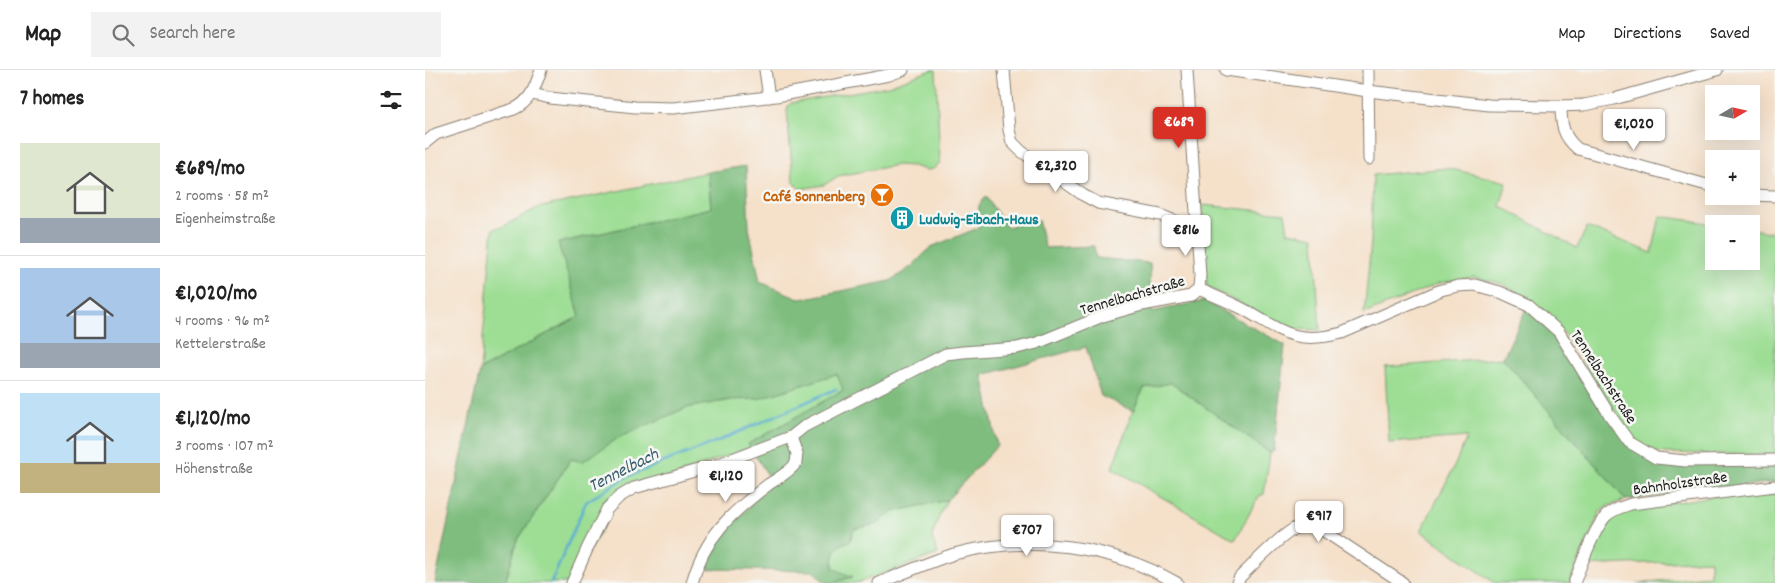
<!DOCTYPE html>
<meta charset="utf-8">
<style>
:root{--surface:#fff;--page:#f2f2f2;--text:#222;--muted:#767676;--line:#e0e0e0;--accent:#d93025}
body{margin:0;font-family:Dekko,sans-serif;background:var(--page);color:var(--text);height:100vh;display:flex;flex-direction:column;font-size:19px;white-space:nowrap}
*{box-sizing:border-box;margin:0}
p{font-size:16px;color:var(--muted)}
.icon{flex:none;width:28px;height:28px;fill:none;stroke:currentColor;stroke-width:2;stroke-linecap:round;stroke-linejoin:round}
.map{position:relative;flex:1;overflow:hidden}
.details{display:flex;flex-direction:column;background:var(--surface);width:425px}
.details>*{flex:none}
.needle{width:32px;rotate:81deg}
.fabs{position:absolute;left:1280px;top:15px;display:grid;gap:10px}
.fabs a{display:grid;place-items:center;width:55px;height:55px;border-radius:0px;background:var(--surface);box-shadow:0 5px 20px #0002;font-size:25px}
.price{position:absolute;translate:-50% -42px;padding:0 11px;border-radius:5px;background:#fff;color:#222;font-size:16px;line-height:32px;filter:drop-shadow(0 1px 2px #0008)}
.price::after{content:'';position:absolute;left:50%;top:30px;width:15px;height:11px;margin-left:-8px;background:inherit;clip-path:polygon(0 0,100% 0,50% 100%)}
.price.on{background:var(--accent);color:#fff}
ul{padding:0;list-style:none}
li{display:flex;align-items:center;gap:15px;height:125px;padding:0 20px}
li+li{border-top:1px solid var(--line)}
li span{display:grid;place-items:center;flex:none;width:140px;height:100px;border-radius:0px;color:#555}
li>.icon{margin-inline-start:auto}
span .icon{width:60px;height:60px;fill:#fffc;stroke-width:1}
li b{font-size:21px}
h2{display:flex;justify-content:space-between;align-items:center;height:60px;padding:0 20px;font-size:21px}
header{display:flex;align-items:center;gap:30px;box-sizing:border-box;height:70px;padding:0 25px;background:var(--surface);border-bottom:1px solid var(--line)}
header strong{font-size:24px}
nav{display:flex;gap:28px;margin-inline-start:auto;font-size:18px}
.search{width:350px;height:45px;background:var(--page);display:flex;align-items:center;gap:12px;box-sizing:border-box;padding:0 18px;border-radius:0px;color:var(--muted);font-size:19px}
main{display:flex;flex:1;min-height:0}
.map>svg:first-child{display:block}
.green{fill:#9dde94;stroke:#5c7d58}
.forest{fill:#7ebd7e;stroke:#4d6c4d}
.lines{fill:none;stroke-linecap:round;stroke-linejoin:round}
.stream{stroke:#58aad3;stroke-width:2.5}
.street-casing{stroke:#887e72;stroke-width:13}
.street{stroke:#fff;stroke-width:11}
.labels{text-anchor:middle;stroke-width:5;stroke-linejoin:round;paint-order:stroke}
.food-label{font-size:16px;font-weight:bold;fill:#c56008;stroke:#f6f6f2;text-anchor:end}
.culture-label{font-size:16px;font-weight:bold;fill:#0d838f;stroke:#f6f6f2;text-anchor:start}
.street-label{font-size:16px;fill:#1c1c1c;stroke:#f6f6f2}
.water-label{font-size:18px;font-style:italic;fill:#375c6e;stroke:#f6f6f2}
</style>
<header>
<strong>Map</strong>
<div class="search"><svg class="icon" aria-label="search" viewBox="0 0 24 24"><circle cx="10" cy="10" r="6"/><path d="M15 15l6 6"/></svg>Search here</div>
<nav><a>Map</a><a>Directions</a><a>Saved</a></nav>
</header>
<main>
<section class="details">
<h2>7 homes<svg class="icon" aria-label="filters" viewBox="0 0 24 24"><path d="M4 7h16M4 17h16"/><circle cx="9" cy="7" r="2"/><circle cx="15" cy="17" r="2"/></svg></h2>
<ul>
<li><span style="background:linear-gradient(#dfe7d0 75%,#9aa5b1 0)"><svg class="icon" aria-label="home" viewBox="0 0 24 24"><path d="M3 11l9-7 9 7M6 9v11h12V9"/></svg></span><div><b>€689/mo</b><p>2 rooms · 58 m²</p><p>Eigenheimstraße</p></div></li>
<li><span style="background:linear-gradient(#a9c7e8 75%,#9aa5b1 0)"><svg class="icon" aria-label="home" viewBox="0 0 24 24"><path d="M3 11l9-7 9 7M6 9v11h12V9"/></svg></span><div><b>€1,020/mo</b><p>4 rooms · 96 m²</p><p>Kettelerstraße</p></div></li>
<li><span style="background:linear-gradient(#bfe0f5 70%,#c2b280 0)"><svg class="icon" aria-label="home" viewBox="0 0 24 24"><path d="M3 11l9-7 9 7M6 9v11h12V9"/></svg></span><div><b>€1,120/mo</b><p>3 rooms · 107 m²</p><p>Höhenstraße</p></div></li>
</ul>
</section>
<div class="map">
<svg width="1350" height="513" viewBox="0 0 1350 513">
<rect width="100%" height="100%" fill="#f6f6f2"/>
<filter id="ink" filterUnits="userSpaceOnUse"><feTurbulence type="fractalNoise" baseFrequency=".02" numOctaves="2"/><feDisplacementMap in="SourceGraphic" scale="10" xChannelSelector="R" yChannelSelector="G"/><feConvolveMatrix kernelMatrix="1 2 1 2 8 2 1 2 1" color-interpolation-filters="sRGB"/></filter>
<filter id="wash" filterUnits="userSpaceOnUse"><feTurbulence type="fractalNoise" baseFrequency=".0096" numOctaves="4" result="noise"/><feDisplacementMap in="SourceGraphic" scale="20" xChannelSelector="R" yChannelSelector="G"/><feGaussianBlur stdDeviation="1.12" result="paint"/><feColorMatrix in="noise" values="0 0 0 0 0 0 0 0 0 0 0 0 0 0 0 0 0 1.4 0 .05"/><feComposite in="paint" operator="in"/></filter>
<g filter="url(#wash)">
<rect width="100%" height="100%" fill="#f5e0c9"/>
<g class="green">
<polygon points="507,0 511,0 515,93 508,99 501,100 488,96 472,95 413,106 399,115 375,119 371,115 368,109 362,41 363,36 366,33 463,16"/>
<polygon points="1022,98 1082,112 1075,136 1152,178 1162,157 1227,183 1235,146 1289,154 1289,191 1326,191 1326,159 1350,163 1350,385 1239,383 1231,382 1208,370 1139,263 1105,230 1078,214 1049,207 1015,213 939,244 946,173 948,105"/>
<polygon points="283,102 286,138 134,173 155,246 55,300 68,159 77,157 112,138"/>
<polygon points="777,135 860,143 863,162 889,167 895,260 866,259 782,217"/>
<polygon points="1078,288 1201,430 1183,436 1175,442 1144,513 1070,513 996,461 1028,399 1042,367 964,373 960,297"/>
<polygon points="401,298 459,299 380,356 194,427 147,513 80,513 92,471 146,389 202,359 279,329 296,332 330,325"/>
<polygon points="746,313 845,383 839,424 834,426 810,470 687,398 708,341 719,318"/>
<polygon points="1350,417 1350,513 1212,513 1285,506 1285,490 1160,496 1181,448 1192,441"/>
<path d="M522,430L513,449L507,467L513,484L432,513H409V512L427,507L408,499C409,483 408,476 425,471L429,459L452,454L467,442Z"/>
</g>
<g class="forest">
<path d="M321,96L324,158L335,212L376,229L465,211L486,197L506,177L553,158L554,135L561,127L582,157L613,150L620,178L669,176L671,188L725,193L726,242L779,231L860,275L849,381L845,383L746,313L719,318L708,341L676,326L661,277L558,305L572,376L522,430L467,442L452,454L429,459L425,471C408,476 409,483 408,498L428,507L409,512V513H401L388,501L279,499L287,480L301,461L330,431L344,407L323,374L418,320L412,304L333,329L305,330L261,338L195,367L157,392L146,389L92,471L80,513H10L55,300L155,246L133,173L286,138L283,102Z"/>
<polygon points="1102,237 1131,264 1204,375 1230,390 1350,392 1350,412 1201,430 1078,288"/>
</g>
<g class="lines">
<polyline class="stream" points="126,513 161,432 201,407 293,371 411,319"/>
</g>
</g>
<g filter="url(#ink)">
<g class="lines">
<g class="street-casing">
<g id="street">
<polyline points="340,0 344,27"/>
<polyline points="579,0 584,60 587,72 596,81 658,125 673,133 735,145 758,154 772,157"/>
<polyline points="762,0 775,205 774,219"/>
<polyline points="801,0 943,21 1064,35 1136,36 1159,35 1189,29 1292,0"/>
<polyline points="943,0 944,89"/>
<polyline points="107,24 125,28 210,37 248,38 351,26 464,5 478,0"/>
<path d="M1136,36C1136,54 1138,67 1153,79L1289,117"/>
<path d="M0,73L11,64L89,39C106,31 110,17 116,0"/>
<polyline points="1326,125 1350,126"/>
<path d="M774,219C789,226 805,232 820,240C859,262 870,275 917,263L1016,220L1033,216L1050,215L1075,222L1104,235L1134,262L1184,344L1204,372L1231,388L1261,391L1350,390"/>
<polyline points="147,513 163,477 182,439 194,427 209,418 291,395 366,367 380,356 521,284 538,282 592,278 612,273 678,246 717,235 766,226 774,219"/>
<path d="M267,513C279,467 307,442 344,414C353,408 365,402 371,393L372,384L366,367"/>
<path d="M454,513C479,503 504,492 529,484C604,464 685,475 752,513"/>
<path d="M812,513L815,507C827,496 866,453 882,454C886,455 892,458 896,459L978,513"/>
<path d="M1149,513C1156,496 1169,457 1182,445C1189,439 1197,437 1206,434L1350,416"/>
</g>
</g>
<use href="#street" class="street"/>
</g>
</g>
<defs>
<g id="bar-disc" transform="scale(1.25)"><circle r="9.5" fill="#e8710a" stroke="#f6f6f2"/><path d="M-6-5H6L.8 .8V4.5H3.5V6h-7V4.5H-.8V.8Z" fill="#fff"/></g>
<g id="building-disc" transform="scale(1.25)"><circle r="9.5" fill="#0f9aa8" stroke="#f6f6f2"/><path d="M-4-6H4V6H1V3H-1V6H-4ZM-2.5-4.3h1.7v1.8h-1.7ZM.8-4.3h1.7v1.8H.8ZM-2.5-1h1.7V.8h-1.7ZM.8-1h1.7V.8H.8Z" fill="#fff"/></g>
</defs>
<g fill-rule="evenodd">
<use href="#bar-disc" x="457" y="125"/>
<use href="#building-disc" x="477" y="148"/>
</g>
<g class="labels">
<g class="food-label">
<text x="440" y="131">Café Sonnenberg</text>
</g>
<g class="culture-label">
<text x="494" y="154">Ludwig-Eibach-Haus</text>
</g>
<g class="street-label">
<text transform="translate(707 224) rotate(-16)" y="6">Tennelbachstraße</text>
<text transform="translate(1180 306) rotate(57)" y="6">Tennelbachstraße</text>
<text transform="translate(1255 412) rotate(-8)" y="6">Bahnholzstraße</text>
</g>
<g class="water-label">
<text transform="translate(198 399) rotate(-27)" y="6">Tennelbach</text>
</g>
</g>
</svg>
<div class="fabs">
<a><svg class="needle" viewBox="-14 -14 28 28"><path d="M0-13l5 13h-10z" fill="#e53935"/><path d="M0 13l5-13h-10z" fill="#767676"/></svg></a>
<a>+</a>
<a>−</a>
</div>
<b class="price on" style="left:754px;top:79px">€689</b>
<b class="price" style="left:1209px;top:81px">€1,020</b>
<b class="price" style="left:631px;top:123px">€2,320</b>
<b class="price" style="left:761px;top:187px">€816</b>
<b class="price" style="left:301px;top:433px">€1,120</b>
<b class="price" style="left:894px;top:473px">€917</b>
<b class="price" style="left:602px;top:487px">€707</b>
</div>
</main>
